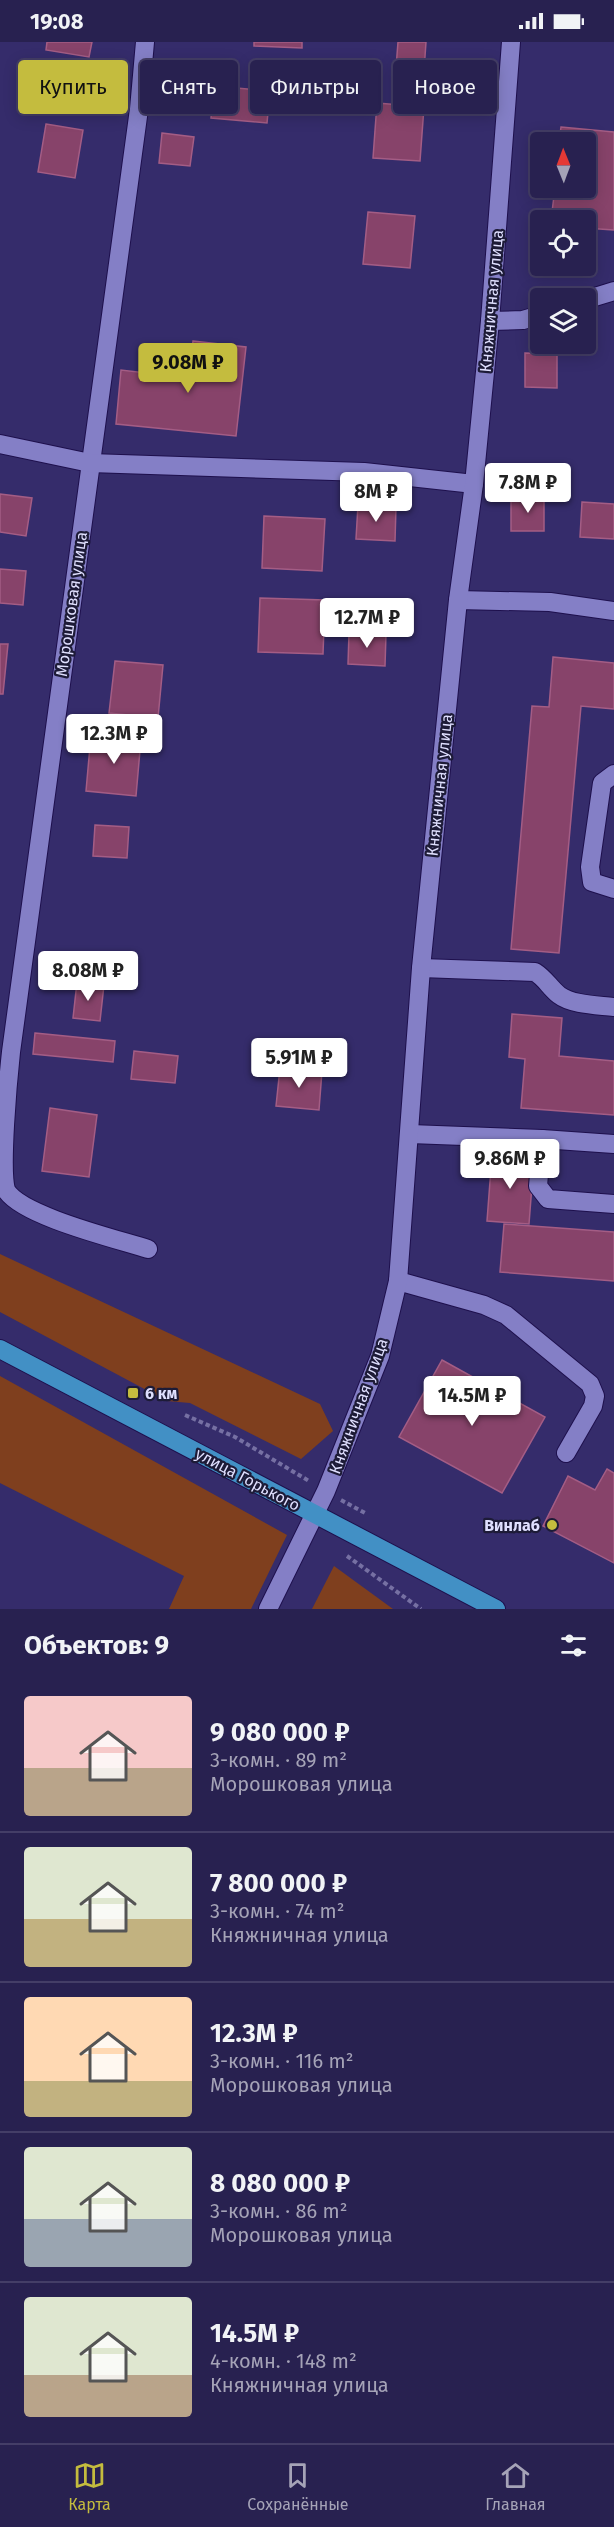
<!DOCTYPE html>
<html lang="ru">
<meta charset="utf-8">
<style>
:root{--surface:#282150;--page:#342e5a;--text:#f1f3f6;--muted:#a5a3b7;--line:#443e67;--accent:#c4bc3e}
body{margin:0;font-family:"Fira Sans",sans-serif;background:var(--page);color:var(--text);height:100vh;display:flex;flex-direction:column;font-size:22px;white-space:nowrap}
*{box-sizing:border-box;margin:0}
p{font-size:20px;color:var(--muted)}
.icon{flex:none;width:33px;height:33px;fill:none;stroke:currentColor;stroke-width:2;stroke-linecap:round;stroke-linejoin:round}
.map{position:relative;height:1567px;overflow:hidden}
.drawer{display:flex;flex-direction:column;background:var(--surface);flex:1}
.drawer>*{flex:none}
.banner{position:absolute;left:18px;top:18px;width:579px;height:54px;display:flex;gap:12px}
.needle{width:39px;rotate:359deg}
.buttons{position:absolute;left:530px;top:90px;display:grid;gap:12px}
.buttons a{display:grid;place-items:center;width:66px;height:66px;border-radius:6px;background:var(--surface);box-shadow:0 3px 15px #0003,0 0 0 2px var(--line);font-size:30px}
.price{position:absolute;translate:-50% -51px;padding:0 14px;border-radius:6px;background:#fff;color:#222;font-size:20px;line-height:39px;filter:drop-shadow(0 2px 3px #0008)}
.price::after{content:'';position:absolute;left:50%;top:36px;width:18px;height:14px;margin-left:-9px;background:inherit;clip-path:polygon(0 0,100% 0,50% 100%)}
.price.selected{background:var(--accent);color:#111}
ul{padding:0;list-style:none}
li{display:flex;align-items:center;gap:18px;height:150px;padding:0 24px}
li+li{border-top:2px solid var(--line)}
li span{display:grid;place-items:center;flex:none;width:168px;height:120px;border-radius:6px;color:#555}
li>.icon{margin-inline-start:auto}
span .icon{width:72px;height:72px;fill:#fffc;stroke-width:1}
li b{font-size:26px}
h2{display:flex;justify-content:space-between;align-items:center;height:72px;padding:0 24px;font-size:26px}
.tag{padding:0 21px;border-radius:6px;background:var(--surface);box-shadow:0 3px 15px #0003,0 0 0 2px var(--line);font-size:21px;line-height:54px}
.tag.selected{background:var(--accent);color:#111}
.status{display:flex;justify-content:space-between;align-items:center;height:42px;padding:0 30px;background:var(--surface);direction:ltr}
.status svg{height:16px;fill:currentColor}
.dock{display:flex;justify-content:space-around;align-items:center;height:84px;border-top:2px solid var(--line);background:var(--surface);font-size:16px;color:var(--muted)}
.dock a{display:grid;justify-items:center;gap:3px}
.dock .selected{color:var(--accent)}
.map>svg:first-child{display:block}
.green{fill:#7f3f1e}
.building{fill:#87436a;stroke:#a45d85;stroke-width:1.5}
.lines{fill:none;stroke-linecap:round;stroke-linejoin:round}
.minor-casing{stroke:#1e104d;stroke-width:20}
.major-casing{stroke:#1e104d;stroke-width:20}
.path{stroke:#7670a3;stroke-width:4;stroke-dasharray:4.5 3;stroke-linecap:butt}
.minor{stroke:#847fc6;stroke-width:18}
.major{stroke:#4290c5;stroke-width:18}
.poi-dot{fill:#c4bc3e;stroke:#1d1b37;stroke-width:2}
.labels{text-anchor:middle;stroke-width:4.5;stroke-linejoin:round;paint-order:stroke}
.street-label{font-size:16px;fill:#dfdffe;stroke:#1d1b37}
.poi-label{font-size:16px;font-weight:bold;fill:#dfdffe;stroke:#1d1b37;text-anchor:start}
</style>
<div class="status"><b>19:08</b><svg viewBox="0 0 49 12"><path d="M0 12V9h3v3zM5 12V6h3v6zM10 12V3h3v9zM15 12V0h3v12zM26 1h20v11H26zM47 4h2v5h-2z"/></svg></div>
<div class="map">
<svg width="614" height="1567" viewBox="0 0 614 1567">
<rect width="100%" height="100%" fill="#352c6b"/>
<g class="green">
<polygon points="0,1212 320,1362 333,1389 301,1417 190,1361 167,1359 0,1270"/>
<polygon points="0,1334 287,1493 251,1567 169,1567 184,1534 0,1441"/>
<polygon points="334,1524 393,1567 312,1567"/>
</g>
<g class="building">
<polygon points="47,0 92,0 89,15 46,8"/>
<polygon points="254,0 302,0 302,6 254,4"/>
<polygon points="398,0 426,0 424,29 396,26"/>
<polygon points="214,44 270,49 267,81 211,76"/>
<polygon points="377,61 424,65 420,119 373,116"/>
<polygon points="46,82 83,88 75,136 38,130"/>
<polygon points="561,85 614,90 614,188 585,186 585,178 551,178 555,146 585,146 585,100 559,100"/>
<polygon points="162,91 194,95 190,124 159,121"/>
<polygon points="368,170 415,174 410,226 363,222"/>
<polygon points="193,299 246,305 236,394 116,382 121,328 189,336"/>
<polygon points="525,311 557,312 557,346 525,345"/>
<polygon points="0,452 32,456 26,494 0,490"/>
<rect x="511" y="455" width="33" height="34"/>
<polygon points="582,460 614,462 614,497 580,495"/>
<polygon points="358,463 396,465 395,499 356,497"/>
<polygon points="264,474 325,477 322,529 262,526"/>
<polygon points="0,527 26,529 23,563 0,561"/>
<polygon points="260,556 325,558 323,612 258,610"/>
<polygon points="349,591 386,592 385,624 348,622"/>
<polygon points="0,602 8,602 3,652 0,652"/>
<polygon points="553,615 614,621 614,667 581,664 559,911 511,907 532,664 549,665"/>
<polygon points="115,619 163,623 158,676 109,671"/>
<polygon points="91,693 141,697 136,754 86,749"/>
<polygon points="95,783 129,785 127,816 93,814"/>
<polygon points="77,940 104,943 100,979 73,976"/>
<polygon points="512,972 562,976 559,1014 614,1019 614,1073 521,1066 525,1017 509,1015"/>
<polygon points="35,991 115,999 113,1020 33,1012"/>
<polygon points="134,1009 178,1014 175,1041 131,1037"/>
<polygon points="280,1026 322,1029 319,1068 276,1064"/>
<polygon points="50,1066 97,1073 89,1135 42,1129"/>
<polygon points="492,1113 534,1117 529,1182 487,1179"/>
<polygon points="504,1182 614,1190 614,1239 500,1230"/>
<polygon points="442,1318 545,1375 502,1451 399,1395"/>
<polygon points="607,1427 614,1431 614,1521 543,1484 568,1434 595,1448"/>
</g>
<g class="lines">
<g class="minor-casing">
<g id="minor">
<path d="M145,0L139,67L11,1010C8,1038 0,1126 6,1148C21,1174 117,1197 148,1207"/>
<polyline points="585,258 614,249"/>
<polyline points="490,279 523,278 540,273"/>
<polyline points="0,402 90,421 364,430 474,442"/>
<polyline points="458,558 550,560 614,569"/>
<polyline points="614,732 602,741 590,825 592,840 614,847"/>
<path d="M421,926L535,930C546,937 549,945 559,953C572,963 598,963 614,965"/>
<polyline points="410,1092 542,1097 614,1102"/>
<polyline points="542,1097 538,1144 548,1157 614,1162"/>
<polyline points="398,1239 484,1263 506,1273 590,1342 595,1354 593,1364 566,1411"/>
<polyline points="268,1567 326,1449 380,1314 398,1239 421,926 458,558 474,442 490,279 511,0"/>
</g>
</g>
<g class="major-casing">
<polyline id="major" points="0,1307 496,1567"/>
</g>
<g class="path">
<polyline points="185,1373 235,1395 309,1439"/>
<polyline points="341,1458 365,1471"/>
<polyline points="347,1514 421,1567"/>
</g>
<use href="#minor" class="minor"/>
<use href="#major" class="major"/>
</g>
<g class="poi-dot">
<rect x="127" y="1345" width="12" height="12" rx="3"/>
<circle cx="552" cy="1483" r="6"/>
</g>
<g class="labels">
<g class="street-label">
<text transform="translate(491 259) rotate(-85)" y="6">Княжничная улица</text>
<text transform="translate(71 562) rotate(-82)" y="6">Морошковая улица</text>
<text transform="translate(439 743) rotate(-84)" y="6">Княжничная улица</text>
<text transform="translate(358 1364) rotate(-70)" y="6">Княжничная улица</text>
<text transform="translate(248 1437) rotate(28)" y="6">улица Горького</text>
</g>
<g class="poi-label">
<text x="145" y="1357">6 км</text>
<text x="540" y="1489" text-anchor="end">Винлаб</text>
</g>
</g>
</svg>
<div class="buttons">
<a><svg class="needle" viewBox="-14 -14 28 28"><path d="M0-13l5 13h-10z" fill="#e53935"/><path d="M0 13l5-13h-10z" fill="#a5a3b7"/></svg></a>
<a><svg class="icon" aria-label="locate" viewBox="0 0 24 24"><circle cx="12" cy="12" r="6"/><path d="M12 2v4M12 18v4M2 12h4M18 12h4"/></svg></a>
<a><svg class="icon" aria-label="layers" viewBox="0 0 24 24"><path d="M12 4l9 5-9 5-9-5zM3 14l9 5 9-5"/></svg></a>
</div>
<b class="price selected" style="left:188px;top:352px">9.08M ₽</b>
<b class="price" style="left:528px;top:472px">7.8M ₽</b>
<b class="price" style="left:376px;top:481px">8M ₽</b>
<b class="price" style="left:367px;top:607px">12.7M ₽</b>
<b class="price" style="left:114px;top:723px">12.3M ₽</b>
<b class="price" style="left:88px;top:960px">8.08M ₽</b>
<b class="price" style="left:299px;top:1047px">5.91M ₽</b>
<b class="price" style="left:510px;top:1148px">9.86M ₽</b>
<b class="price" style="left:472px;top:1385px">14.5M ₽</b>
<div class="banner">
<a class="tag selected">Купить</a>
<a class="tag">Снять</a>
<a class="tag">Фильтры</a>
<a class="tag">Новое</a>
</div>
</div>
<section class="drawer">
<h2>Объектов: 9<svg class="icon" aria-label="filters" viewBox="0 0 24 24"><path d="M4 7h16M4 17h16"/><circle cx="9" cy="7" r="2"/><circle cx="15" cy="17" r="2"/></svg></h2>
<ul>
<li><span style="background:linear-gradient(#f6c9c9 60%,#b9a48a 0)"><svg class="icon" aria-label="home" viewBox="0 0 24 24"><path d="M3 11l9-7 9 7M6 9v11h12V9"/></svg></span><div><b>9 080 000 ₽</b><p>3-комн. · 89 m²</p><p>Морошковая улица</p></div></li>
<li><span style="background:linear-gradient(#dfe7d0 60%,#c2b280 0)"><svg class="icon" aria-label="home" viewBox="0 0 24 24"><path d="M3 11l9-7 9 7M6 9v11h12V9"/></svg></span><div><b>7 800 000 ₽</b><p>3-комн. · 74 m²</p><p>Княжничная улица</p></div></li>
<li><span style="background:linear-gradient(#ffd9b3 70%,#c2b280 0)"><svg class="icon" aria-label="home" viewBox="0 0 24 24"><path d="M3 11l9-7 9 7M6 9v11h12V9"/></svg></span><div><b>12.3M ₽</b><p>3-комн. · 116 m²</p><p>Морошковая улица</p></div></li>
<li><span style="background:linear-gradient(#dfe7d0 60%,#9aa5b1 0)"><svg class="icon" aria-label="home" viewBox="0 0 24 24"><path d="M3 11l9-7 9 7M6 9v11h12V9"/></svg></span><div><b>8 080 000 ₽</b><p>3-комн. · 86 m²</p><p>Морошковая улица</p></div></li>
<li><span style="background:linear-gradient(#dfe7d0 65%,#b9a48a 0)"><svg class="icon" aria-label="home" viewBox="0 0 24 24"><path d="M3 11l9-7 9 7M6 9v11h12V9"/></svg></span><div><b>14.5M ₽</b><p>4-комн. · 148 m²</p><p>Княжничная улица</p></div></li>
</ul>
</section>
<nav class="dock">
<a class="selected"><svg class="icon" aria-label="map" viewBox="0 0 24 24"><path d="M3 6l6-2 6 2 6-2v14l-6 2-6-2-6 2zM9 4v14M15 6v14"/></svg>Карта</a>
<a><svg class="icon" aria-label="saved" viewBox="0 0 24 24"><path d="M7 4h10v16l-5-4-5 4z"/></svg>Сохранённые</a>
<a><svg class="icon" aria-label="home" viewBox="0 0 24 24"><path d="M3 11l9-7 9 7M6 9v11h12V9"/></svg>Главная</a>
</nav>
